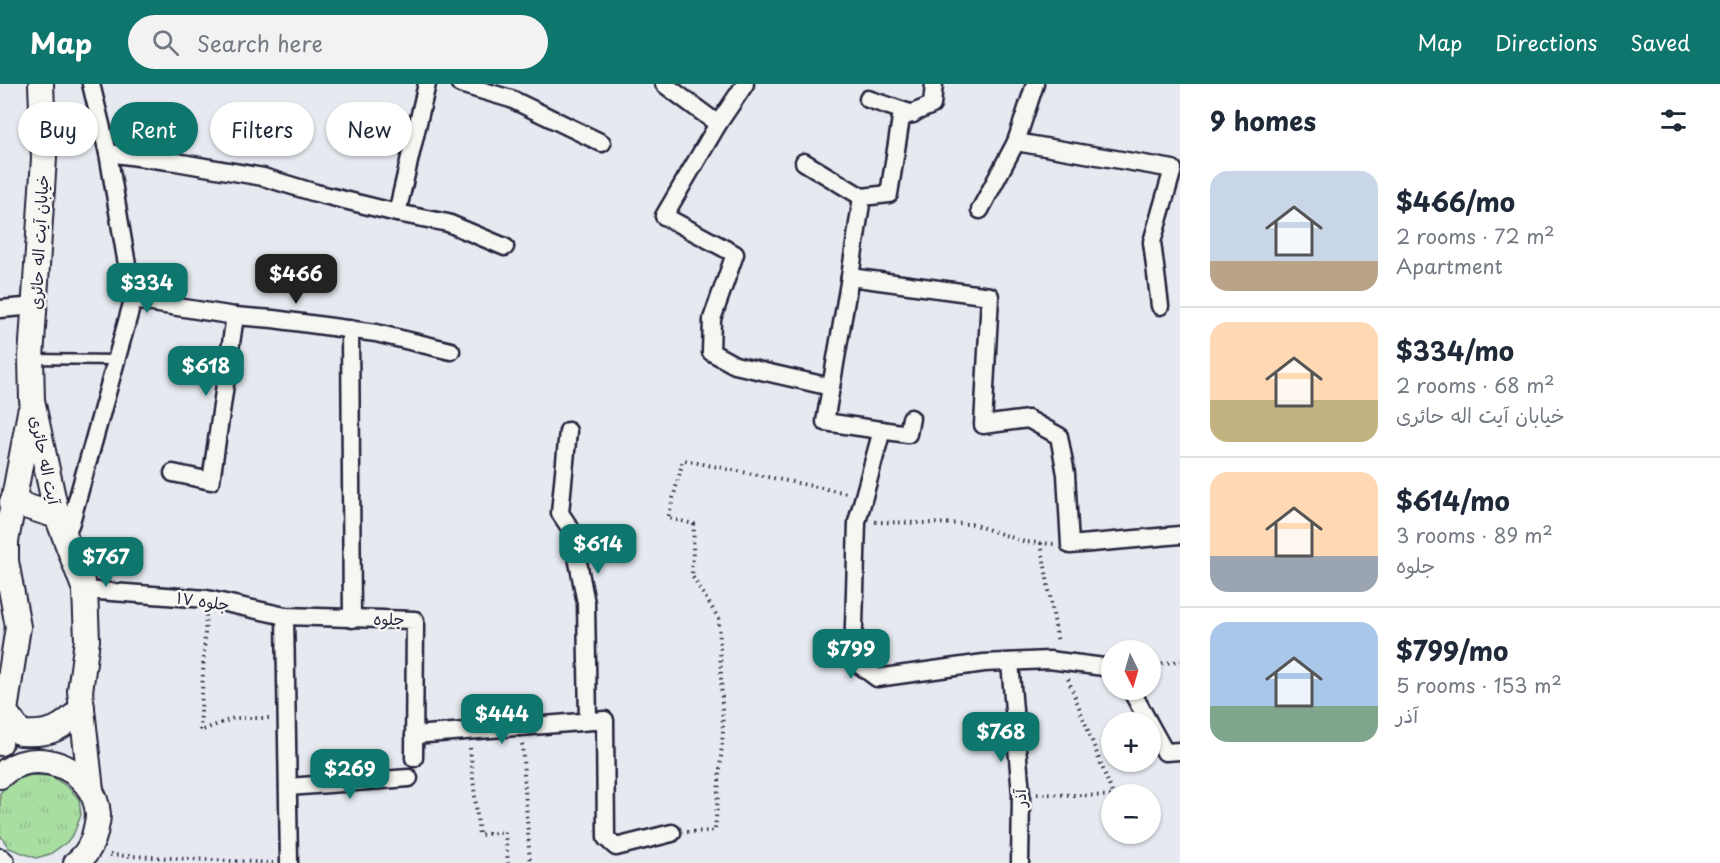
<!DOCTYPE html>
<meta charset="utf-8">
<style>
:root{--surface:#fff;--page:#f2f2f3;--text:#1f2937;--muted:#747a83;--line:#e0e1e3;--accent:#0f766e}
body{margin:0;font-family:"Playpen Sans","Playpen Sans Arabic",sans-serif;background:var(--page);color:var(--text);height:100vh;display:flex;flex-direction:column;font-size:22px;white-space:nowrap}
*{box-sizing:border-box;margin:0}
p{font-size:20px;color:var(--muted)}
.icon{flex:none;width:33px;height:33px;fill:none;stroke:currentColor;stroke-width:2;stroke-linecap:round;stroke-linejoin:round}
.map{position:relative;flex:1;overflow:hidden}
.details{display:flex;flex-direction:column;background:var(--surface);width:540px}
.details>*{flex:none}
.top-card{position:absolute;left:18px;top:18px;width:570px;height:54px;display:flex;gap:12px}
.needle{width:39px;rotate:175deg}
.tools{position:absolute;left:1101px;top:556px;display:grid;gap:12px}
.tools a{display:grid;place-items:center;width:60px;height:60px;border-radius:50%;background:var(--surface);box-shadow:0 2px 4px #0004;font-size:30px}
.price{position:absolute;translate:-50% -51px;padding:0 14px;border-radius:12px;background:var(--accent);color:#fff;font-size:20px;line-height:39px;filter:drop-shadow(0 2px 3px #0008)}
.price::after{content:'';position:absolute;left:50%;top:36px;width:18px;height:14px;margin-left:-9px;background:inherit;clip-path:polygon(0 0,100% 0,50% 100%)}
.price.on{background:#222;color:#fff}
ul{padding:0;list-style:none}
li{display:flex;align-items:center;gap:18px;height:150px;padding:0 30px}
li+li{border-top:2px solid var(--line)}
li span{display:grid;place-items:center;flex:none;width:168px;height:120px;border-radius:18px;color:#555}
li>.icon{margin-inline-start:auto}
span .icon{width:72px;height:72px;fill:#fffc;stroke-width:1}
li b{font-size:26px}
h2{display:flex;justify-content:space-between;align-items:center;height:72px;padding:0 30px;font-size:26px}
.pill{padding:0 21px;border-radius:27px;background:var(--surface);box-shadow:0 2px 4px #0004;font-size:21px;line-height:54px}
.pill.on{background:var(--accent);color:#fff}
header{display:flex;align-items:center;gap:36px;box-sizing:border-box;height:84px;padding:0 30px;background:var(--accent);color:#fff}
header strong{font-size:28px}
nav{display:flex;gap:33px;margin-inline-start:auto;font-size:21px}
.search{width:420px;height:54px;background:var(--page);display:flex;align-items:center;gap:15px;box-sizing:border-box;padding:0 21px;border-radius:33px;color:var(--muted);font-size:22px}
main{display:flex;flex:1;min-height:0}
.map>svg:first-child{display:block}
.grass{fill:url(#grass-tufts);stroke:#66806e;stroke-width:1.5}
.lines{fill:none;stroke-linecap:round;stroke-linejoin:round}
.service-casing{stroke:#22223b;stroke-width:13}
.minor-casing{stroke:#22223b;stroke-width:21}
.secondary-casing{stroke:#22223b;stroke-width:28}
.path{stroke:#22223b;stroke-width:4;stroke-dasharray:1.5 4.5;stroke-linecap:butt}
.service{stroke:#f6f6f2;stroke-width:8}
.minor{stroke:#f6f6f2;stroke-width:16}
.secondary{stroke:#f6f6f2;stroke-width:24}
.labels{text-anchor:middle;stroke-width:5;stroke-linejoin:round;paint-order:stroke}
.street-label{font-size:16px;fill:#22223b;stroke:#f6f6f2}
</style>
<header>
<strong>Map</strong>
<div class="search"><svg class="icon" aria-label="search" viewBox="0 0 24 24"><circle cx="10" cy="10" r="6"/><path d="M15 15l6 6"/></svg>Search here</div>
<nav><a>Map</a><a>Directions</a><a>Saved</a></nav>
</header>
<main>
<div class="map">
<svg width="1180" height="779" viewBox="0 0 1180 779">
<defs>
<pattern id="grass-tufts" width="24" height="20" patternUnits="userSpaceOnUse" patternTransform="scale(1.5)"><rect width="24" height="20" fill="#a9dea1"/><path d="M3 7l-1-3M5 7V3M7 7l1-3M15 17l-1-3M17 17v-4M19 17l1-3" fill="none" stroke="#91be8c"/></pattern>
</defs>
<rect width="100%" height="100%" fill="#e6eaf0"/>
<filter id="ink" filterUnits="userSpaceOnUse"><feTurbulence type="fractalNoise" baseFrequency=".0167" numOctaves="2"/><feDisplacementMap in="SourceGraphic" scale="12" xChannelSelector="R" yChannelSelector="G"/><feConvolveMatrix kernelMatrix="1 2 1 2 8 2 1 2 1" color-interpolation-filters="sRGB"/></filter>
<g filter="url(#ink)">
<polygon class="grass" points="31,691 51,692 69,704 79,715 81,731 74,749 67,758 50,770 36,774 9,764 0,751 0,709 10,698"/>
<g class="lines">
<g class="service-casing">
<polyline id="service" points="32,275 116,276"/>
</g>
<g class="minor-casing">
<g id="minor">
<polyline points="460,0 511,15 602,59"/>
<polyline points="664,0 718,40"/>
<polyline points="745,0 718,40 664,132 735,170 712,235 711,268 735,281 831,303"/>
<polyline points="934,0 932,21 901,34 889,110 862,113 850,193 990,212 983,341 1028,335 1059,352 1066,390 1070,461 1180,451"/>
<polyline points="868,15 913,30"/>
<polyline points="1016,58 1173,85 1152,158 1160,222"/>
<polyline points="108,69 176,78 263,93 316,109 397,129 448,139 505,163"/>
<polyline points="804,78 862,113"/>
<polyline points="980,126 1016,58 1035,0"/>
<polyline points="397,129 427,0"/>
<polyline points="850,193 825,338 908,350 911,334"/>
<polyline points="133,216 235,232 273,235 376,249 451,267"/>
<polyline points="0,225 36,222"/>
<polyline points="350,245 352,535"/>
<polyline points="882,346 857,438 853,576 877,594 984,579 1049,576 1112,584"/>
<polyline points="568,347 560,429 572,447 586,519 588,637"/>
<polyline points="173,389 211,397 235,232"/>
<polyline points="65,453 71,438 133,216 108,69 91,0"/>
<polyline points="85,506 207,515 285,532 415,536 414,674"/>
<polyline points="285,532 289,779"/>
<polyline points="1010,578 1021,710 1020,779"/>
<polyline points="1131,606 1149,639"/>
<polyline points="1150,641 1165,668 1180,667"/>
<polyline points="520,643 605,636 606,754 616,763 672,749"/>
<polyline points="414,651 529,642"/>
<polyline points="288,703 409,694"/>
</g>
</g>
<g class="secondary-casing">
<g id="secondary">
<polyline points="41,0 44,74 31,274 32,316 57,432 85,506 87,556 80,607 91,706"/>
<polyline points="12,418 57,432"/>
<path d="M5,628L21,649C50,651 62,645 82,624"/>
<polyline points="0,659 18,543 6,477 6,457 30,328"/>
<path d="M0,692C33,659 95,684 98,730C98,734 97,740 96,744C94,757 87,771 76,779"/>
<polyline points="0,777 2,779"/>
</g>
</g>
<g class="path">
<polyline points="875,438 972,440 1025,458 1054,460"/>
<polyline points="1041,459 1058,559"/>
<polyline points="206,531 200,647 234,634 271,634"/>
<polyline points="1150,581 1180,577"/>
<polyline points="1068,595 1113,711"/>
<polyline points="522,660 530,779"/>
<polyline points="470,664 479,751 505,748 508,779"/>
<polyline points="1037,710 1112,712"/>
<polyline points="687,748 715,747 723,647 719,535 692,492 694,440 668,434 683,376 847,409"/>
<polyline points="110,771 273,779"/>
</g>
<use href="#service" class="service"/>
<use href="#minor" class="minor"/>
<use href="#secondary" class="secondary"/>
</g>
</g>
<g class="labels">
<g class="street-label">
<text transform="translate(39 158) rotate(-87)" y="6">خیابان آیت اله حائری</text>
<text transform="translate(45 376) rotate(78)" y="6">آیت اله حائری</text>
<text transform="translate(203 517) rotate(8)" y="6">جلوه ۱۷</text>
<text transform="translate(389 535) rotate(1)" y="6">جلوه</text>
<text transform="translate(1020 714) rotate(-91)" y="6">آذر</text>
</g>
</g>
</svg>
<div class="tools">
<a><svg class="needle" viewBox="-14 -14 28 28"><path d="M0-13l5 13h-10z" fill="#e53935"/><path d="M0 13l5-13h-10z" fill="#747a83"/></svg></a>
<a>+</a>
<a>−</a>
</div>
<b class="price on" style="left:296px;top:221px">$466</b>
<b class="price" style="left:147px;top:230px">$334</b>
<b class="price" style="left:206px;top:313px">$618</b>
<b class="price" style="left:598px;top:491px">$614</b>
<b class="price" style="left:106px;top:504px">$767</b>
<b class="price" style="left:851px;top:596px">$799</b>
<b class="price" style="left:502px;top:661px">$444</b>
<b class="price" style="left:1001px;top:679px">$768</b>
<b class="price" style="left:350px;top:716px">$269</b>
<div class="top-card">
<a class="pill">Buy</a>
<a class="pill on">Rent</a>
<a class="pill">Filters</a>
<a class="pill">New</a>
</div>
</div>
<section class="details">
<h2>9 homes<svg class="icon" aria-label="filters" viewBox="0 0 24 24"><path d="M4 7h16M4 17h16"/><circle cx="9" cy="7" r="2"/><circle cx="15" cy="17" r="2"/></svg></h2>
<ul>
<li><span style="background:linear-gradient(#c9d6e8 75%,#b9a48a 0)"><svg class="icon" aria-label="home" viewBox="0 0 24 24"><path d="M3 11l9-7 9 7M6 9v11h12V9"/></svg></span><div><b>$466/mo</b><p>2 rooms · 72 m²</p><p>Apartment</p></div></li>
<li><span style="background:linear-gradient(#ffd9b3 65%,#c2b280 0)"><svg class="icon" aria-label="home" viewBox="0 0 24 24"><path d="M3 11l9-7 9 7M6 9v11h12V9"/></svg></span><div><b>$334/mo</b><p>2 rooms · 68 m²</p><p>خیابان آیت اله حائری</p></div></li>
<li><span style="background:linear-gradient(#ffd9b3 70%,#9aa5b1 0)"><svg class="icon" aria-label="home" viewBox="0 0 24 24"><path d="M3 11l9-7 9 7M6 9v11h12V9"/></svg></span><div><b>$614/mo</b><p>3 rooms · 89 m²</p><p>جلوه</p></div></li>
<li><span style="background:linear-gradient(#a9c7e8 70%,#7fa58c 0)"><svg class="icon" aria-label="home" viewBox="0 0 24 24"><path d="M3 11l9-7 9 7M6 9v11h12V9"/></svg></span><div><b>$799/mo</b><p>5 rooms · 153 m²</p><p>آذر</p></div></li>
</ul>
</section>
</main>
